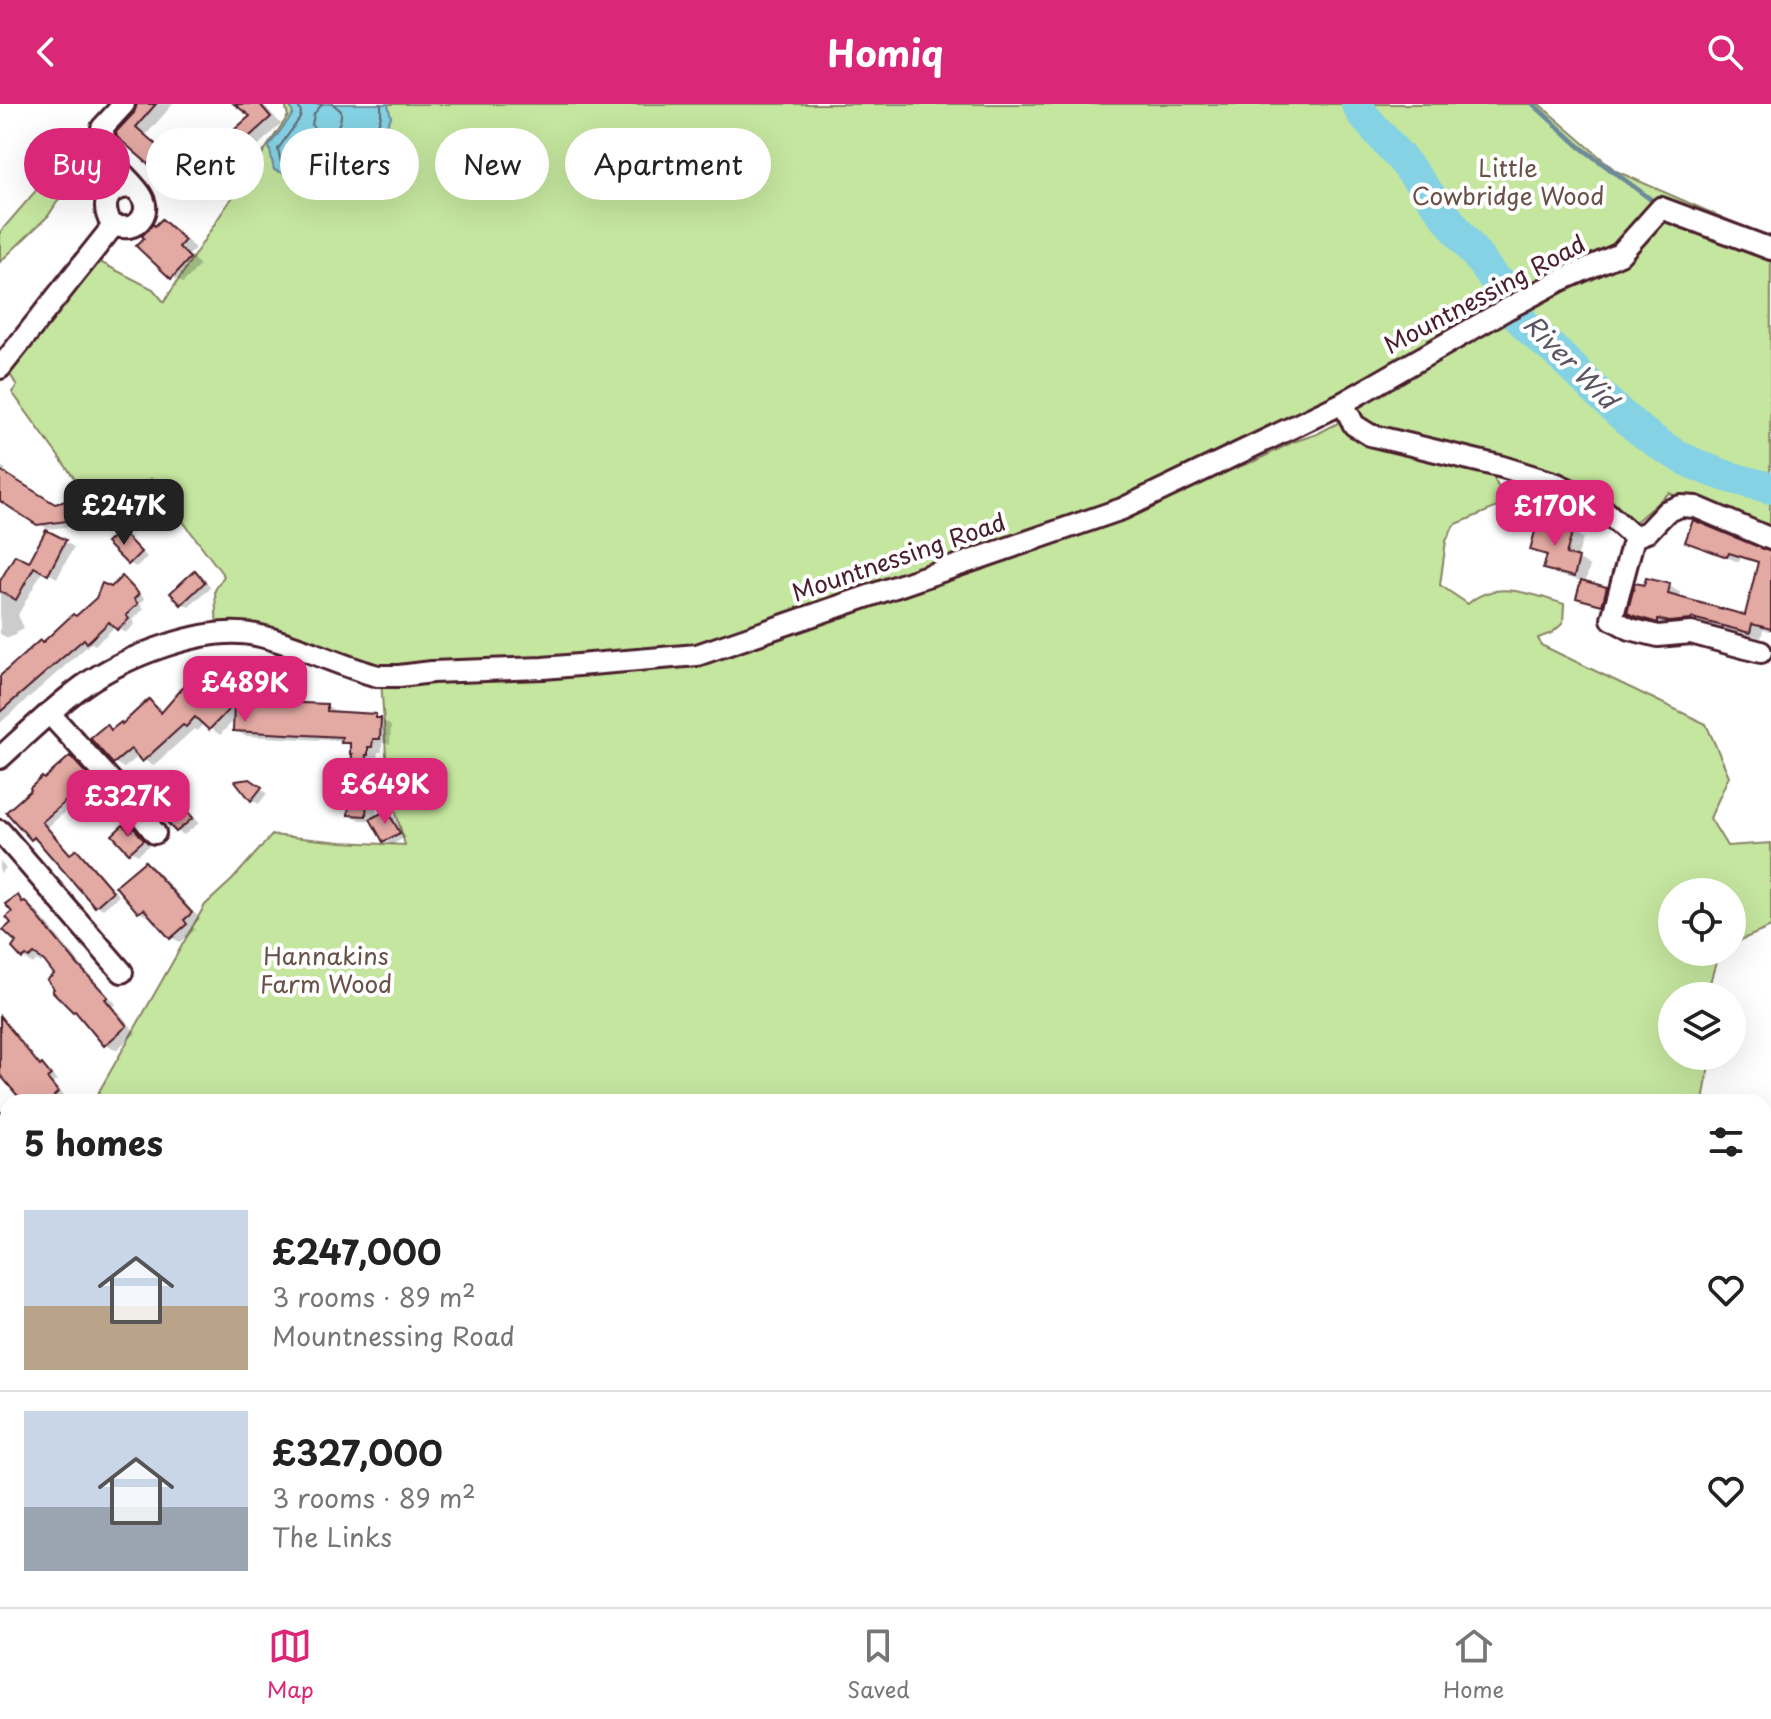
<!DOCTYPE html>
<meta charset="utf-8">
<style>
:root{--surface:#fff;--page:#f6f6f6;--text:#222;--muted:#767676;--line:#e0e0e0;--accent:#db2777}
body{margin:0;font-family:"Playpen Sans",sans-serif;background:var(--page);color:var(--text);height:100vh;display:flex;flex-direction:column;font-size:30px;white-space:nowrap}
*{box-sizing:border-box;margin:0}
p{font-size:26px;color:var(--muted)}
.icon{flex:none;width:44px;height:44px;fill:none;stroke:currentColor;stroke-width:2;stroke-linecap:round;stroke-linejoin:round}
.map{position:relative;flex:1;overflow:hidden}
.drawer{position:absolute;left:0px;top:990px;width:1772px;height:514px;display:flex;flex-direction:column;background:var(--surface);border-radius:24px 24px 0 0;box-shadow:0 8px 32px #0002}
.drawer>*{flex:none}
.banner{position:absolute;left:24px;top:24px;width:800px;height:72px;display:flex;gap:16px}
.buttons{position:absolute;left:1658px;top:774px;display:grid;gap:16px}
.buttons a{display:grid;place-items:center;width:88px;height:88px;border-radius:50%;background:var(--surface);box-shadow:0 8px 32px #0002;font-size:40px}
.price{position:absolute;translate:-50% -68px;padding:0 18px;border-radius:16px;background:var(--accent);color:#fff;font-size:26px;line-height:52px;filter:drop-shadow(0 2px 4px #0008)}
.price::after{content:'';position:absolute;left:50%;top:48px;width:24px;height:18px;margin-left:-12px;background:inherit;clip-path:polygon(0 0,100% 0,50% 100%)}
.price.selected{background:#222;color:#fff}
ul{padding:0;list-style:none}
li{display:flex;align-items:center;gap:24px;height:200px;padding:0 24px}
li+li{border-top:2px solid var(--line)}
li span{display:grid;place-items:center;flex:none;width:224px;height:160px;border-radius:0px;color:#555}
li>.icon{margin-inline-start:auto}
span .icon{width:96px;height:96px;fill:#fffc;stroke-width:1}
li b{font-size:34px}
h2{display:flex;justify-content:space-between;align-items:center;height:96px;padding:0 24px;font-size:34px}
.chip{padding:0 28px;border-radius:36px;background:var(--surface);box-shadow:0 8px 32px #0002;font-size:28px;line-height:72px}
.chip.selected{background:var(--accent);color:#fff}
header{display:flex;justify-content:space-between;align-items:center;height:104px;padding:0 24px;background:var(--accent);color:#fff;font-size:36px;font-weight:700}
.dock{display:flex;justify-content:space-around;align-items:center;height:112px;border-top:2px solid var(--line);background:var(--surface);font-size:22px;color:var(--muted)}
.dock a{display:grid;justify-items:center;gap:4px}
.dock .selected{color:var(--accent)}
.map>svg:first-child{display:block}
.green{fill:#c5e69f;stroke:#888265;stroke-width:2;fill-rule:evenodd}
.water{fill:#85d2e5;stroke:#6d8a9b;stroke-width:2}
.shadow{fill:#0003}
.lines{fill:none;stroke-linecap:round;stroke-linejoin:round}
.shore{stroke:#626775;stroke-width:2}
.stream{stroke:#6d8a9b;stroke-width:5}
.river{stroke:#85d2e5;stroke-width:32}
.building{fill:#e3a9a3;stroke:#4a1f2b;stroke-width:2}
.minor-casing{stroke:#4a1f2b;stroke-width:26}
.minor{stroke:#fff;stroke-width:20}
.labels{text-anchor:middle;stroke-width:8;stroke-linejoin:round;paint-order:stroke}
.park-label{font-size:24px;fill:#695148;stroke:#fff}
.street-label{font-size:24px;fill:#4a1f2b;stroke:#fff}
.water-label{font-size:26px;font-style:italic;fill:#5c5563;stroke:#fff}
</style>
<header><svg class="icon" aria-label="back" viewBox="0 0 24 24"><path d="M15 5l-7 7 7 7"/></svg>Homiq<svg class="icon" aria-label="search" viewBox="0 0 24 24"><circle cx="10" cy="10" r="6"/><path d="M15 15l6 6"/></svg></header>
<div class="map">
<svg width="1771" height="1503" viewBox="0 0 1771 1503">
<rect width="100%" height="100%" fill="#fff"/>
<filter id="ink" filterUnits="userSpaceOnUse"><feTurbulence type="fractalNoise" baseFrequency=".0125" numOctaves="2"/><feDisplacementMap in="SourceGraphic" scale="16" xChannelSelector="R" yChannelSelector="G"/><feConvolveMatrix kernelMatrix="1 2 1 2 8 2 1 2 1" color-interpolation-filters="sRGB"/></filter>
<g filter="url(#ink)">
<g class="green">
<polygon points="111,0 96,29 112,56 99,74 92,91 75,83 67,83 48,112 0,158 0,128"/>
<path d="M285,0H1539L1616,67L1771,135L1770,428L1669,389L1619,432L1567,392L1493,373L1507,399L1454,421L1446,437L1440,481L1468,500C1495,475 1532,490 1564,500L1563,519L1552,529L1538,534L1541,541L1706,620L1729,672L1710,714L1727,742L1771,739V823L1743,835L1732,843V788H1672V848H1725L1717,855L1706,892H1672V952H1706L1708,968L1703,998H93L205,801L232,776L272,731L341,738L405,741L388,680L381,576L217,529L215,486L224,472L151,375L109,422L12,288L17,282L7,265L96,156L153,185L164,198L219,113L288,12ZM1331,296L1338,319L1317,330L1293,338L1255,357L1122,405H1094L1220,350Z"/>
<polygon points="8,1150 8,1496 1533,1496 1527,1503 0,1503 0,1234 7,1210 0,1202 0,1159"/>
</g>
<polygon class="water" points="291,0 388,0 391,13 378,37 358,53 347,47 327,55 302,61 296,70 290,71 274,66 269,42 293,10 290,2"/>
<g class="shadow">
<polygon points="139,0 173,0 146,31 171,52 168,55 173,60 165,69 154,62 119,32 136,9"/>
<polygon points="237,0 263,0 281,20 238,60 242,64 220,85 214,82 209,88 197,81 253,12"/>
<polygon points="162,118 174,124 195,144 189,151 200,161 183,179 172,173"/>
<polygon points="0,362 6,365 3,370 55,403 69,398 77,403 80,402 90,408 97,419 48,425 38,419 0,395"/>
<polygon points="47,428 74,443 57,474 43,466 18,511 24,524 16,528 18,530 8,534 0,530 0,481 30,461"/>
<polygon points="120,428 127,432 147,453 136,463 129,459"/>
<polygon points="1572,428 1583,434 1577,455 1590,462 1585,479 1606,485 1613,489 1609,504 1585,497 1578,493 1582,477 1557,471 1545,464 1548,453 1532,445"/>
<polygon points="1687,437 1771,449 1771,527 1763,526 1761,534 1704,519 1703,522 1682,523 1670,520 1669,524 1648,518 1630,508 1645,484 1669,482 1681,489 1679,495 1747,513 1759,459 1741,454 1739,458 1698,443"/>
<polygon points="195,469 202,473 211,483 189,503 182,499"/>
<polygon points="122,475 129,479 145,495 140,500 144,505 132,516 135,520 125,529 116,522 95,541 91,539 0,619 0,574 77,514"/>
<polygon points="205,579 221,591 278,579 288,585 287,601 327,602 337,608 376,612 391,622 390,640 382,639 382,648 378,648 377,655 376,655 373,700 376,702 376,714 387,708 394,712 405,733 392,741 385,736 374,717 360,716 350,710 354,650 352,643 342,637 245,632 235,626 236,614 220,631 204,619 197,627 194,625 153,662 139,652 124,664 114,658 107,623 114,627 123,621 149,598 159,603 164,609 200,584"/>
<polygon points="71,654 78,658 99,681 84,694 81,693 48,723 72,751 77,747 84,751 119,792 103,805 96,801 40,738 39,739 32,735 45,677"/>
<polygon points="238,679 257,682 267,689 259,700 252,696"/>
<polygon points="184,705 191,709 199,719 184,731 177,727"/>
<polygon points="124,723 132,729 134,726 141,730 150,741 138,751 131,747"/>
<polygon points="0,757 6,764 0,770"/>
<polygon points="145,759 155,765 200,815 192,822 195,826 180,838 171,833 152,811 149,813 139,808"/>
<polygon points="18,793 35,805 88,869 116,900 114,902 136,929 116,946 106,940 80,910 75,907 57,870 45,855 41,859 37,856 33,860 23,854 13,819"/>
<polygon points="0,911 44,964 57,976 53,979 64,992 59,996 61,998 26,998 0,967"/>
<polygon points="0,1074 8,1084 8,1098 0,1105"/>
</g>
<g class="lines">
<g class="shore">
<path d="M297,0L301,8L300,14L278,45L281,59L289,62L300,54L324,47L344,39L359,42C374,30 383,20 381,0"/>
<path d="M322,0L314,10L312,21L316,27C333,34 342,22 341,7L333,0"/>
</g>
<polyline class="stream" points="1533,0 1579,42 1657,100"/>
<path class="river" d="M1357,0L1363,11L1405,59L1496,177L1510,184C1511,189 1511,197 1512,202C1518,218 1542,236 1555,247C1593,283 1631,326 1677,351C1707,368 1738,376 1771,384"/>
</g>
<g class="building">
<polygon points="137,0 156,0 136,23 161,45 158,48 163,53 153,64 117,33 116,28 134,9"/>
<polygon points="234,0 260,0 271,13 228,52 232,56 207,81 203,77 196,83 182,71 250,12"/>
<polygon points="162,115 185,136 179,143 190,154 171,175 136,142 144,134 142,132 153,120 155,122"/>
<polygon points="0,366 55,400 69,396 71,402 81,400 89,414 37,421 0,397"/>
<polygon points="1538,416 1573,426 1566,450 1579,454 1574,473 1543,465 1547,451 1530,446"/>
<polygon points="1693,416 1771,448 1771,525 1752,520 1750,529 1692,514 1691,516 1669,518 1658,515 1658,519 1634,512 1627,509 1635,479 1644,481 1646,474 1670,480 1668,490 1745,511 1758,458 1729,449 1727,453 1685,438"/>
<polygon points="46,426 66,436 48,471 34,463 16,496 0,487 0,477 15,451 29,458"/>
<polygon points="120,426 141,448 128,461 106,439"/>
<polygon points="195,466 205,478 181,501 170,489"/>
<polygon points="122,472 139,490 134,495 138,500 126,511 129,515 117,526 109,518 87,539 84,535 0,608 0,572 40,536 42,539 73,510 76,512 96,494 102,479 111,483"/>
<polygon points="1581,476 1607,483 1602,501 1576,494"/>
<polygon points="220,573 278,577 277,598 327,600 327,607 376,610 376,614 381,614 380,635 373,635 372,643 368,643 368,651 366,651 363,695 367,695 366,712 348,711 352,650 350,650 350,639 341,639 342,633 233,627 234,600 209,626 195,613 186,623 183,621 142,658 131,645 113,660 90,634 107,620 111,626 121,618 122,620 149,595 161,609 186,580 188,582 192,578 198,583 204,576 219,590"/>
<polygon points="70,652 93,677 75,692 74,690 42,718 70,750 77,745 113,787 95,803 34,733 31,736 6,708 31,686 30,684 42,673 44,675"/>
<polygon points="250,675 262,683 251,697 235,677"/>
<polygon points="183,703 193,714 176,728 166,717"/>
<polygon points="387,706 400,729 383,738 370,715"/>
<polygon points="123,721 130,728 134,724 144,736 129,749 112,731"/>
<polygon points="145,757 192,809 184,816 187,820 170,835 144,805 138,809 115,782"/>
<polygon points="18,791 22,798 25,797 78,861 108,893 105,895 127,922 104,942 75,907 73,908 52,887 54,885 47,876 54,870 44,857 34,850 29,854 26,852 22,855 12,844 16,838 3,826 11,819 6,813 12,808 5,800"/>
<polygon points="0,912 40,962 42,960 51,971 47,974 58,988 54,992 59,998 23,998 0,971"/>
</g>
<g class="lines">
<g class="minor-casing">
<g id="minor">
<path d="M113,122C98,101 108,80 135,84"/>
<path d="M0,264L113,122C125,124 135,125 142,114C156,92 120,73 111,55C107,46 104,34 102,24L124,0"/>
<polyline points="1343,299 1354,321 1370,331 1503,363 1557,380 1595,398 1634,433 1647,428 1667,407 1681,402 1696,403 1771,435"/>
<polyline points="1634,433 1612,515 1630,525 1658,532 1691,529 1761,548"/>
<polyline points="49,609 126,693 155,729"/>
<path d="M0,654C27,629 54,603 83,582C124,553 206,520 256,531C298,540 337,561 378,572H399L432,568L543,564L697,551L1122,405L1343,299L1505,206L1561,176L1620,150L1661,104L1771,145"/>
<polyline points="0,727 122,868"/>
<polyline points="0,1020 8,1030"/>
</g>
</g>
<use href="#minor" class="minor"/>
</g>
</g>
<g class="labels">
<g class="park-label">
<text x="1508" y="73">Little<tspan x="1508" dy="28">Cowbridge Wood</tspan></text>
<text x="326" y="861">Hannakins<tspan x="326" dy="28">Farm Wood</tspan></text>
</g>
<g class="street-label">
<text transform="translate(1485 191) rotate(-28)" y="8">Mountnessing Road</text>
<text transform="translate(899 454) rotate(-19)" y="8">Mountnessing Road</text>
</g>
<g class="water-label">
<text transform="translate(1570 258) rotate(45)" y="9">River Wid</text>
</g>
</g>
</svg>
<div class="buttons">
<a><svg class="icon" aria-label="locate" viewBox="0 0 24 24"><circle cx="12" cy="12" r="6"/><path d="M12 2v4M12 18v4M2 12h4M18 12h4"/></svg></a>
<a><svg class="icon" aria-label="layers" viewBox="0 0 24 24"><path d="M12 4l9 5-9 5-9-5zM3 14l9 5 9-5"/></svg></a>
</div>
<b class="price selected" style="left:124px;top:443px">£247K</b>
<b class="price" style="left:1555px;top:444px">£170K</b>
<b class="price" style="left:245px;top:620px">£489K</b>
<b class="price" style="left:385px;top:722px">£649K</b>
<b class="price" style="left:128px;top:734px">£327K</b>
<div class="banner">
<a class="chip selected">Buy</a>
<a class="chip">Rent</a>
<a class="chip">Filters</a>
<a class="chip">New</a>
<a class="chip">Apartment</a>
</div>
<section class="drawer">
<h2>5 homes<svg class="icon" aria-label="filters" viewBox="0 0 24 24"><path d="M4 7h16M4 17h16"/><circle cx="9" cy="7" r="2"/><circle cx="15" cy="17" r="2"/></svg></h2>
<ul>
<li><span style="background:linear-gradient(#c9d6e8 60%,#b9a48a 0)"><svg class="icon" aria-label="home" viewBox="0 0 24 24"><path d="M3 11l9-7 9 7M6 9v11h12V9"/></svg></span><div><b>£247,000</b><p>3 rooms · 89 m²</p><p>Mountnessing Road</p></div><svg class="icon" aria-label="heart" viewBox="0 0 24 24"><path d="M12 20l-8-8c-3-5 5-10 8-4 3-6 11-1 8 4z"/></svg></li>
<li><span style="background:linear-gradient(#c9d6e8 60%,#9aa5b1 0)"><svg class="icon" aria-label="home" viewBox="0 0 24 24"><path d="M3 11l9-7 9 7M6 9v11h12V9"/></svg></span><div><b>£327,000</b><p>3 rooms · 89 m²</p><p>The Links</p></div><svg class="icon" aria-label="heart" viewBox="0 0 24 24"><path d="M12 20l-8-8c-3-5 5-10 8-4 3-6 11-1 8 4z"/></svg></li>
</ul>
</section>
</div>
<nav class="dock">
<a class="selected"><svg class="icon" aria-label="map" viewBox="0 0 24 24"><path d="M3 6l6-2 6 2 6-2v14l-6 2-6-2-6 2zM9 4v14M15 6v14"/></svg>Map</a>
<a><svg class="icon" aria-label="saved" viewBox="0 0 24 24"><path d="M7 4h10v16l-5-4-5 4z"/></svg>Saved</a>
<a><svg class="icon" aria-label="home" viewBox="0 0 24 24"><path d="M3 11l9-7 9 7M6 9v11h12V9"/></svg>Home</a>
</nav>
